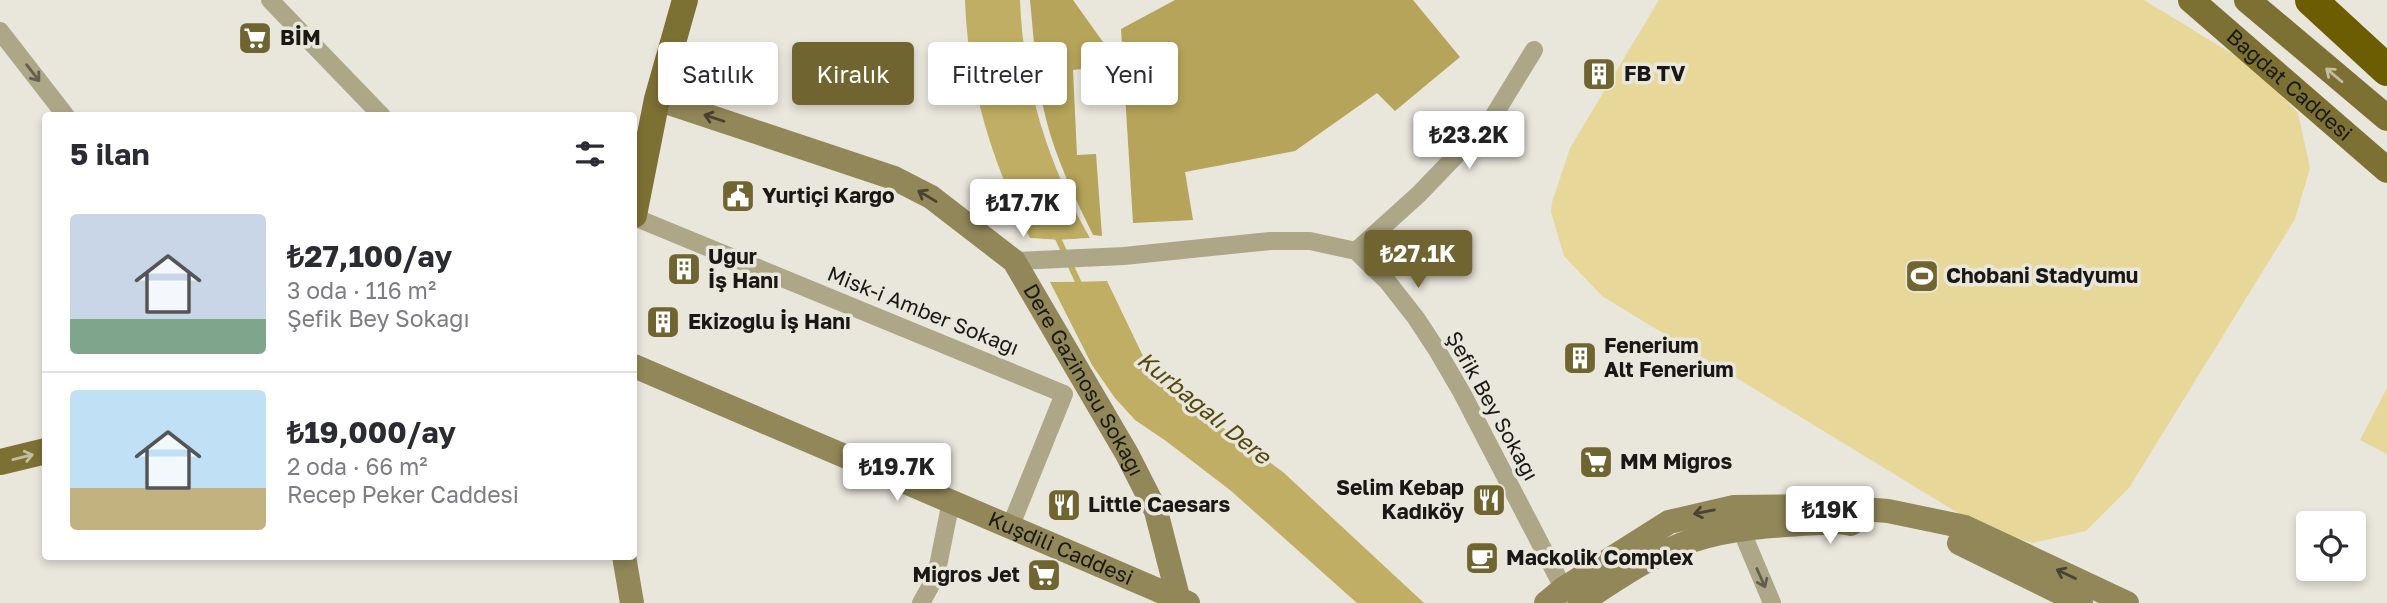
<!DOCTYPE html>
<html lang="tr">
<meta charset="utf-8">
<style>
:root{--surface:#fff;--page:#f2f2f3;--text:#2b2b33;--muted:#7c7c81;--line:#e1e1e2;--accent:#706531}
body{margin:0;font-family:"Golos Text",sans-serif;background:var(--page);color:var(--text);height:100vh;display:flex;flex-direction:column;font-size:26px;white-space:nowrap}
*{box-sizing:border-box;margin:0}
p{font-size:23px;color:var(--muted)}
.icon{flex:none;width:38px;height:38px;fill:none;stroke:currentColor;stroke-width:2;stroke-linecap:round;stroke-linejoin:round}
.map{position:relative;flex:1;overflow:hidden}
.details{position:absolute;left:42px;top:112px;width:595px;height:448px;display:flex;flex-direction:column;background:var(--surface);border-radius:7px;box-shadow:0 4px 10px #0003}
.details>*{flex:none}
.top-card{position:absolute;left:658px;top:42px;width:665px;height:63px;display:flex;gap:14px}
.controls{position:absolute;left:2296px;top:511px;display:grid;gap:14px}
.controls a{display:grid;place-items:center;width:70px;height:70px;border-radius:7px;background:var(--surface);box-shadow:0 4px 10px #0003;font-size:35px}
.price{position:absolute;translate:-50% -60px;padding:0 16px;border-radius:7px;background:#fff;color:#222;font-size:23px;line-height:46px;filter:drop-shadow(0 2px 4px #0008)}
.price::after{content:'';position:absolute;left:50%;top:42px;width:21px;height:16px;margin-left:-10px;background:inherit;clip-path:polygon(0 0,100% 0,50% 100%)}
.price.active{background:var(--accent);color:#fff}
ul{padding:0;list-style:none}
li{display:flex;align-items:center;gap:21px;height:175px;padding:0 28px}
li+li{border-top:2px solid var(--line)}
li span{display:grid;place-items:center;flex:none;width:196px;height:140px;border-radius:7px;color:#555}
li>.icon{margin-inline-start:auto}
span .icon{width:84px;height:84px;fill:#fffc;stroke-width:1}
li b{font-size:30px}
h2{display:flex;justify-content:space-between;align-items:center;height:84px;padding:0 28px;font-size:30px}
.tag{padding:0 24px;border-radius:7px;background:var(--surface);box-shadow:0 4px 10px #0003;font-size:24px;line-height:63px}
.tag.active{background:var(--accent);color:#fff}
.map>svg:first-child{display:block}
.green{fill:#e7d89a}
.forest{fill:#b5a459}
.water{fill:#bfae63}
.pier{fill:#e9e6dc}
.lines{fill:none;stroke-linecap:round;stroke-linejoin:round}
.stream{stroke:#bfae63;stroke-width:6}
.street{stroke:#ada687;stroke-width:18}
.secondary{stroke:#918758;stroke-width:24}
.primary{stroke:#7d7033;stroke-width:26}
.highway{stroke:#6c5c02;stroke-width:32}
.oneway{stroke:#635f4e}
.oneway2{stroke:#c3bda1}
.oneway3{stroke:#494430}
.labels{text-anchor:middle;stroke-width:7;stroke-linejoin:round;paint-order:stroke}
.poi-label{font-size:21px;font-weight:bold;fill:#191815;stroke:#e9e6dc;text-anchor:start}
.street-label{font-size:21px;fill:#191815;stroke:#e9e6dc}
.water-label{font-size:23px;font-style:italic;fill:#53470b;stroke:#e9e6dc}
</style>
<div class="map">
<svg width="2387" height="603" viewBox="0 0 2387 603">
<rect width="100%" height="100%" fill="#e9e6dc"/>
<g class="green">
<polygon points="1659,0 2144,0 2257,69 2298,113 2310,168 2295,219 2129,488 2086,531 2032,543 1976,524 1602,296 1564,256 1551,212 1552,202 1570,148"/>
<polygon points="2387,388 2387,454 2360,440"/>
</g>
<g class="forest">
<path d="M1030,0H1073L1103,42L1102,67L1073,70L1077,155L1096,154L1102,236L1093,235C1075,198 1056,159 1046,119C1036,80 1034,40 1030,0Z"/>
<polygon points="1175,0 1413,0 1460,57 1395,111 1377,93 1295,151 1185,172 1193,220 1133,223 1121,29"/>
</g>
<g class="water">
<path d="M965,0H1020C1023,84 1048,165 1090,238L1059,240L1030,238C992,161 968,87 965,0Z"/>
<polygon points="1107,281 1142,354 1160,381 1283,472 1424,603 1357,603 1230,490 1166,441 1135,420 1115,398 1092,365 1050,282"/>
</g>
<g class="pier">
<polygon points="1026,238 1059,240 1090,238 1091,241 1058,243 1029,242"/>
<polygon points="1106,277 1107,281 1047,282 1050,278"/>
</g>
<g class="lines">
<polyline class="stream" points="1056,234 1081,288"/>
<g class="street">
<polyline points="270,0 382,116"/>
<polyline points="0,31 66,116"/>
<polyline points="634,217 1064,394 1011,525"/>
<polyline points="1356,251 1419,194 1493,117 1534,50"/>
<polyline points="1014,261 1124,256 1270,241 1310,241 1356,251 1387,281 1416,318 1437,350 1462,393 1568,597"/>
<polyline points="1737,520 1772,603"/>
<polyline points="921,603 936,576 951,501"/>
</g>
<g class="secondary">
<path id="s1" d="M657,99L894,178L931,197L1014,261L1127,454L1156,511L1178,597"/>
<path id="s2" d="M634,366L1188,603"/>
<polyline points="1959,543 2081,603"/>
<polyline points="624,556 632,603"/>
<polyline points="1546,603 1563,589 1669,522 1734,507 1824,506 1888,511 1965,527 2127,603"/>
<path d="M1580,603C1615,580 1653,553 1694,540C1741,525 1791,525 1840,522L1851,524"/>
</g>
<g class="primary">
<path id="s3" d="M2191,0L2387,170"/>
<polyline points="2247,0 2387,118"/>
<polyline points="634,215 657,99 685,0"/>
<polyline points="0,462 46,451"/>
</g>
<polyline class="highway" points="2311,0 2387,70"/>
</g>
<defs><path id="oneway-shaft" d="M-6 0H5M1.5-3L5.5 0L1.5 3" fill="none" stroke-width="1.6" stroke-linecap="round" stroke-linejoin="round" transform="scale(1.75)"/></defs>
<g class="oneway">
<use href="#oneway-shaft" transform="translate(33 73) rotate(52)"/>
<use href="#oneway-shaft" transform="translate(1761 578) rotate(66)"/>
</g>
<g class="oneway2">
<use href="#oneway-shaft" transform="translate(2334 75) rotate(-140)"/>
<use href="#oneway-shaft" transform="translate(23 457) rotate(-14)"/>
</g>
<g class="oneway3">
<use href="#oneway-shaft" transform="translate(714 118) rotate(-162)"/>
<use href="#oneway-shaft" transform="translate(927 196) rotate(-149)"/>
<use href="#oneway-shaft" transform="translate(1704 512) rotate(169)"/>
<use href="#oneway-shaft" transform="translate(2066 574) rotate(-155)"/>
</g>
<defs>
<g id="supermarket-square" transform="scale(1.75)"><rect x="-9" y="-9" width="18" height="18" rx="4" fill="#706531" stroke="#e9e6dc"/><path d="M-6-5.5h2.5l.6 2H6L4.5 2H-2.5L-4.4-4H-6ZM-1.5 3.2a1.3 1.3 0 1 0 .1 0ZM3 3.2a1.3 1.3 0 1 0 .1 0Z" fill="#fff"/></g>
<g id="building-square" transform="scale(1.75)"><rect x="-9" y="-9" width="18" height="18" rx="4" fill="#706531" stroke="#e9e6dc"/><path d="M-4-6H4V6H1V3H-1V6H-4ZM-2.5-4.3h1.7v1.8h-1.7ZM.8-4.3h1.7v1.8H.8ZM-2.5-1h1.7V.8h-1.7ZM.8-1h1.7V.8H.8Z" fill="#fff"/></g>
<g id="civic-square" transform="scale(1.75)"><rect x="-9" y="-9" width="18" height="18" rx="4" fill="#706531" stroke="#e9e6dc"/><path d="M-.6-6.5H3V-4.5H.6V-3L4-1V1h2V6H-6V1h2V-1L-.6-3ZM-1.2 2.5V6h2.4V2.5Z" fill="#fff"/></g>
<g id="stadium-square" transform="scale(1.75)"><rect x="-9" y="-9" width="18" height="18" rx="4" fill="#706531" stroke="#e9e6dc"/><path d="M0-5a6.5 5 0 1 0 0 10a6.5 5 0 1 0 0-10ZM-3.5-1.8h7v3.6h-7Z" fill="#fff"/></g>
<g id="restaurant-square" transform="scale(1.75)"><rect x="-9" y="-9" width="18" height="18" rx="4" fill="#706531" stroke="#e9e6dc"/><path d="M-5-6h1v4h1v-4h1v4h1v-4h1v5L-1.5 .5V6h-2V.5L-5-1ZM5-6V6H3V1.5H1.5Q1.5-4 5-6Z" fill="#fff"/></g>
<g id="cafe-square" transform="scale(1.75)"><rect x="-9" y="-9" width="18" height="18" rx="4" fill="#706531" stroke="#e9e6dc"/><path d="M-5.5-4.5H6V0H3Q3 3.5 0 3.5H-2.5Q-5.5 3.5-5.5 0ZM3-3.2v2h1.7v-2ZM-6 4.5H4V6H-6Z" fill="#fff"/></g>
</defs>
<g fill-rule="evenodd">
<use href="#supermarket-square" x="255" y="38"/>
<use href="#building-square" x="1599" y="74"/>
<use href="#civic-square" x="738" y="196"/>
<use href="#building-square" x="684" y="269"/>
<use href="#stadium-square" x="1922" y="276"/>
<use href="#building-square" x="663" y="322"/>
<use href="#building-square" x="1580" y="358"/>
<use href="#supermarket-square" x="1596" y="462"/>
<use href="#restaurant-square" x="1489" y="500"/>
<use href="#restaurant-square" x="1064" y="505"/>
<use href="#cafe-square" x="1482" y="558"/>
<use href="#supermarket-square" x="1044" y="575"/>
</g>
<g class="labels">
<g class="poi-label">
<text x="280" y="45">BİM</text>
<text x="1624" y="81">FB TV</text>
<text x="762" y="203">Yurtiçi Kargo</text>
<text x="708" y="264">Uğur<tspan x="708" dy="24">İş Hanı</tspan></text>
<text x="1946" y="283">Chobani Stadyumu</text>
<text x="688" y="329">Ekizoğlu İş Hanı</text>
<text x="1604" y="353">Fenerium<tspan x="1604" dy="24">Alt Fenerium</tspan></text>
<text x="1620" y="469">MM Migros</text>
<text x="1464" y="495" text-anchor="end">Selim Kebap<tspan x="1464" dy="24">Kadıköy</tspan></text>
<text x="1088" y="512">Little Caesars</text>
<text x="1506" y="565">Mackolik Complex</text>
<text x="1020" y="582" text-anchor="end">Migros Jet</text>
</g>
<g class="street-label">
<text dy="7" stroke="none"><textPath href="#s3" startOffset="130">Bağdat Caddesi</textPath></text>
<text transform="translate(923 311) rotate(22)" y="7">Misk-i Amber Sokağı</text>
<text dy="7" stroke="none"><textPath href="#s1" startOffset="534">Dere Gazinosu Sokağı</textPath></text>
<text transform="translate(1492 406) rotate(61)" y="7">Şefik Bey Sokağı</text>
<text dy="7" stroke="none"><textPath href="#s2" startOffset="464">Kuşdili Caddesi</textPath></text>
</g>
<g class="water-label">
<text transform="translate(1204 408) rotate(39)" y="8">Kurbağalı Dere</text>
</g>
</g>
</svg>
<div class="controls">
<a><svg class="icon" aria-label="locate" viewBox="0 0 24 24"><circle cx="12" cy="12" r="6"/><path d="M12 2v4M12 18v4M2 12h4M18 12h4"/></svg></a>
</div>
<b class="price" style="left:1469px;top:171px">₺23.2K</b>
<b class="price" style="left:1023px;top:239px">₺17.7K</b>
<b class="price active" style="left:1418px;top:290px">₺27.1K</b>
<b class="price" style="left:897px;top:503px">₺19.7K</b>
<b class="price" style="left:1830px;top:546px">₺19K</b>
<div class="top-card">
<a class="tag">Satılık</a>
<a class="tag active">Kiralık</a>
<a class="tag">Filtreler</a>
<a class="tag">Yeni</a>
</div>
<section class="details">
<h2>5 ilan<svg class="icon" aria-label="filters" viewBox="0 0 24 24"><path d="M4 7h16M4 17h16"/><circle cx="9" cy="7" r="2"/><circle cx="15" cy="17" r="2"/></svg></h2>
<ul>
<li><span style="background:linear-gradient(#c9d6e8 75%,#7fa58c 0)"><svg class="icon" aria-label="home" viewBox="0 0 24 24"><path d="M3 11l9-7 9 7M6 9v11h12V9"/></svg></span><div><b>₺27,100/ay</b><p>3 oda · 116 m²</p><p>Şefik Bey Sokağı</p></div></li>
<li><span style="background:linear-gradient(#bfe0f5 70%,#c2b280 0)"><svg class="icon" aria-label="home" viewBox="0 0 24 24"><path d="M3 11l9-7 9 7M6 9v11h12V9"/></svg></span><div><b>₺19,000/ay</b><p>2 oda · 66 m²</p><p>Recep Peker Caddesi</p></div></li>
</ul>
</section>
</div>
